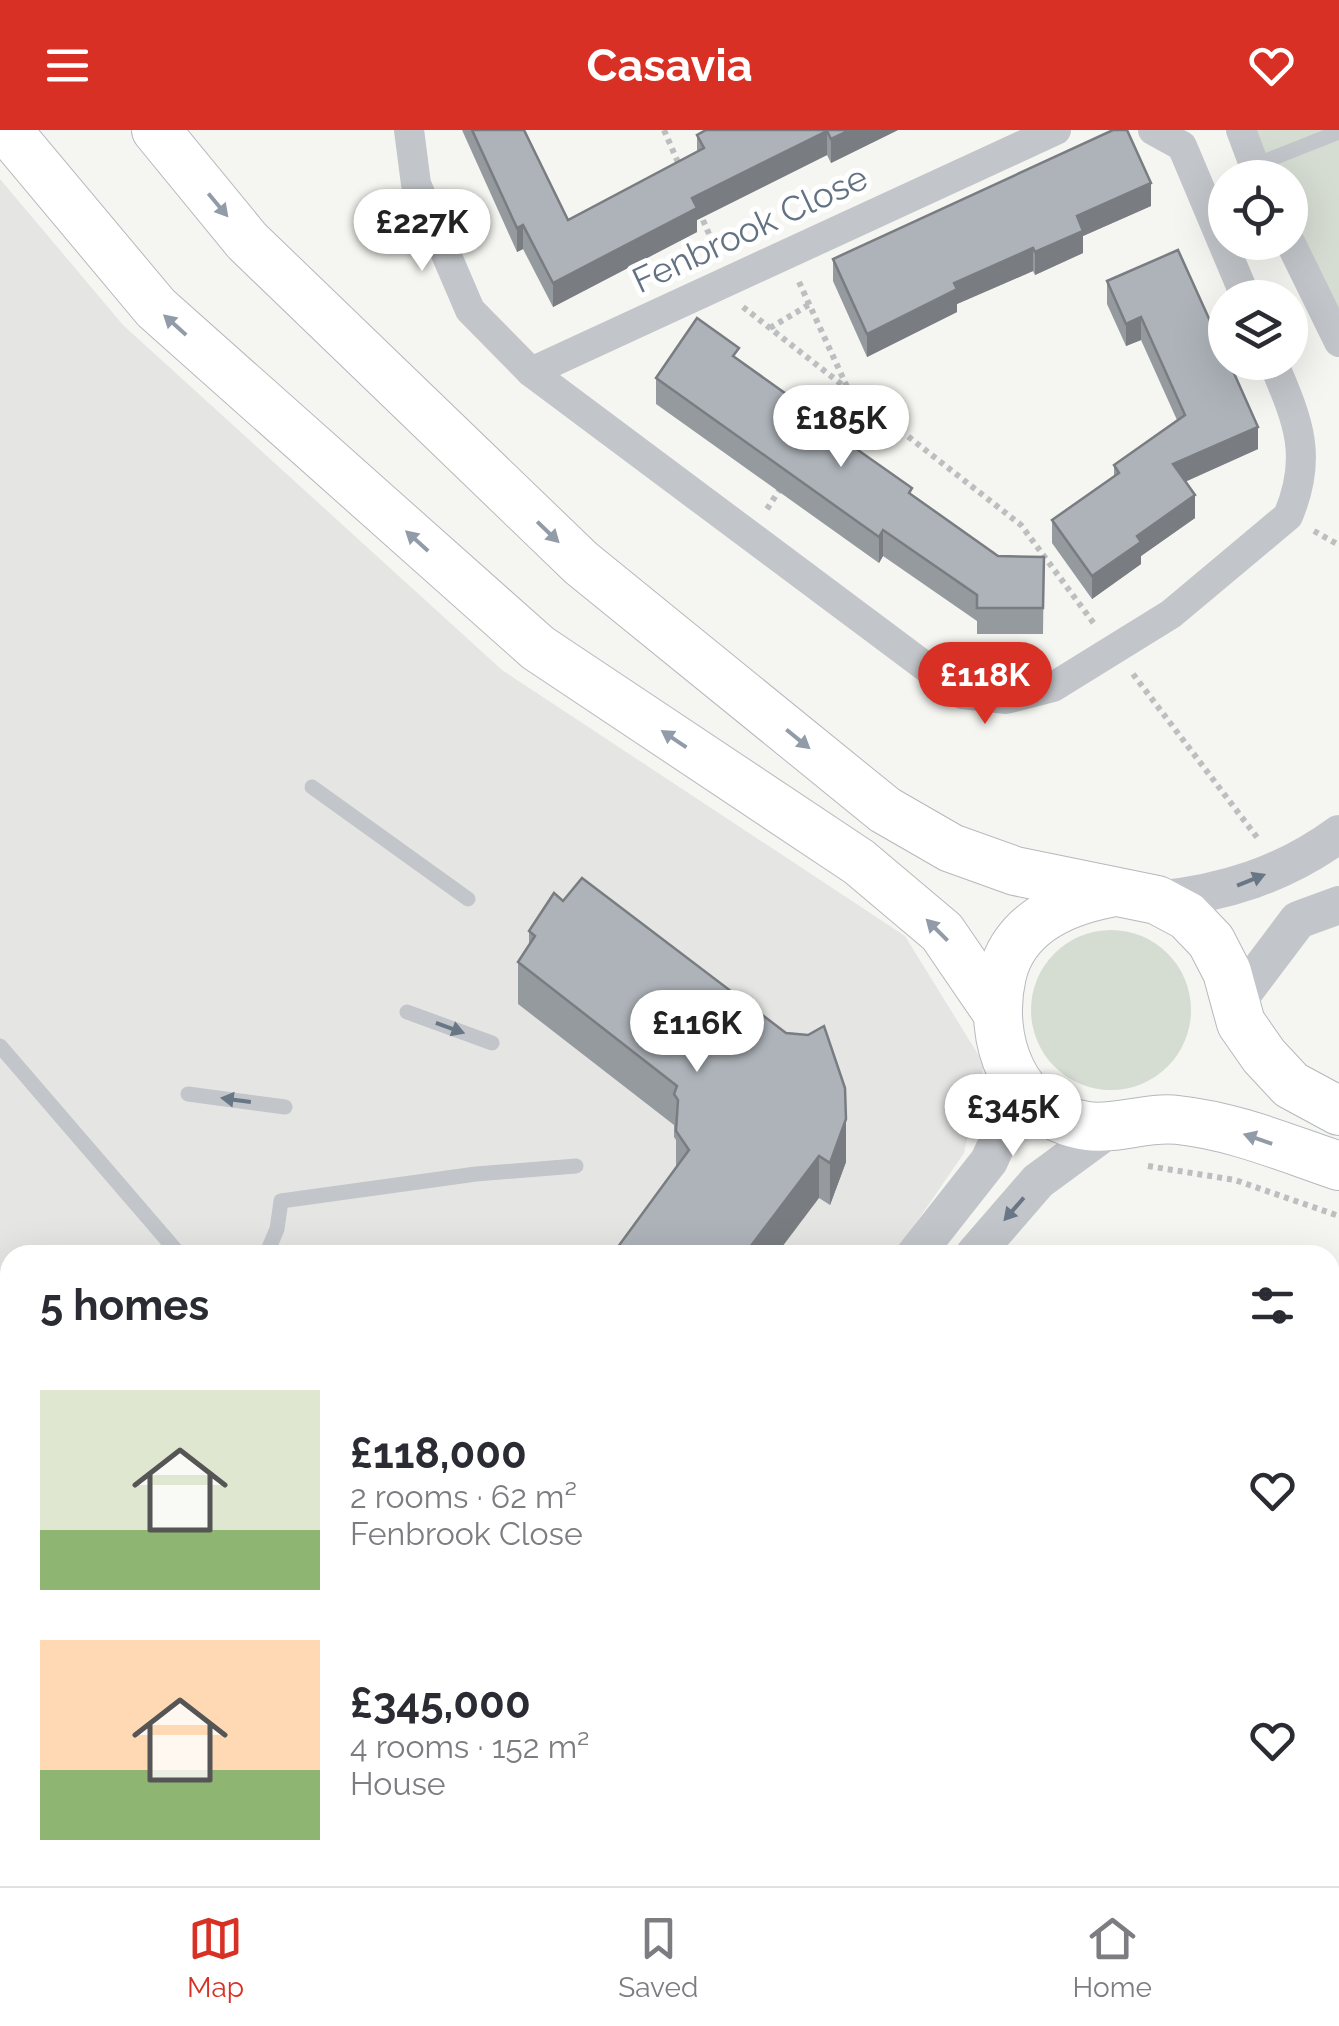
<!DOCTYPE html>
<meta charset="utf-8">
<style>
:root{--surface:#fff;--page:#f7f7f7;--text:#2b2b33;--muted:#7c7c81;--line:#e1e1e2;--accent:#d93025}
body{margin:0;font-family:Raleway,sans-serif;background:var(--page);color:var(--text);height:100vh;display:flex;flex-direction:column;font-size:38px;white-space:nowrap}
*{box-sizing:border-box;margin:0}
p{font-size:32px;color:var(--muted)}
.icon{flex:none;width:55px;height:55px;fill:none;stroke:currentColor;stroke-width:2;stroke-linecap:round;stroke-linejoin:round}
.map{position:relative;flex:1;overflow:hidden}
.panel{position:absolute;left:0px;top:1115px;width:1340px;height:642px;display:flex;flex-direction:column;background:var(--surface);border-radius:30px 30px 0 0;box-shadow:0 10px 40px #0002}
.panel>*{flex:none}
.tools{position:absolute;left:1208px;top:30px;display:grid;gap:20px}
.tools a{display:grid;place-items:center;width:100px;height:100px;border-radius:50%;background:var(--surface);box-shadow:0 10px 40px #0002;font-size:50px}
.price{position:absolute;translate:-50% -85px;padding:0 22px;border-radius:35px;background:#fff;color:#222;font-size:32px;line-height:65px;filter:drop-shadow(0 2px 5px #0008)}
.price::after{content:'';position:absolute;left:50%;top:60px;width:30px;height:22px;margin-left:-15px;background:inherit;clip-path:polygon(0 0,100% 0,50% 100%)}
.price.on{background:var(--accent);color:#fff}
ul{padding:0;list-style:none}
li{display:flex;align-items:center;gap:30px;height:250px;padding:0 40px}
li span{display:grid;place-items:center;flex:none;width:280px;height:200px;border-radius:0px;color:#555}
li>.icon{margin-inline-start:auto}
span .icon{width:120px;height:120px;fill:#fffc;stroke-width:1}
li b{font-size:42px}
h2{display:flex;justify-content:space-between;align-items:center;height:120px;padding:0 40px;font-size:42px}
header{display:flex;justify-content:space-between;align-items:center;height:130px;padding:0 40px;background:var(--accent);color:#fff;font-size:45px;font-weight:700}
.dock{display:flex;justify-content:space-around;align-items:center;height:140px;border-top:2px solid var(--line);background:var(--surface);font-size:28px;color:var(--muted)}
.dock a{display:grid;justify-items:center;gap:5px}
.dock .on{color:var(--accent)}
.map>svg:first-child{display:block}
.built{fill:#e5e6e4}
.green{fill:#d5dcd2}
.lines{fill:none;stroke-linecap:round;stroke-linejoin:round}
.primary-casing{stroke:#b5b9bd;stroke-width:50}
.path{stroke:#bcbec0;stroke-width:6;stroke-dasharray:5 5;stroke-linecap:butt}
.service{stroke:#c2c5c9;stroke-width:15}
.minor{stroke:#c2c5c9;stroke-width:30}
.tertiary{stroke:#c2c5c9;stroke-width:38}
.primary{stroke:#fff;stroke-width:48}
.wall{fill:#959a9f}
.shaded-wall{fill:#797d82}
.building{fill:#adb3b9;stroke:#797d82;stroke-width:2.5}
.oneway{fill:#929ca8}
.oneway2{fill:#687686}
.labels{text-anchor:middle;stroke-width:10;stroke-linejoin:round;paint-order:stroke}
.street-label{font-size:35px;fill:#637283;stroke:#fff}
</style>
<header><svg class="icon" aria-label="menu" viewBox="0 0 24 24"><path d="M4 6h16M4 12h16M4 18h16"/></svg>Casavia<svg class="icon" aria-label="heart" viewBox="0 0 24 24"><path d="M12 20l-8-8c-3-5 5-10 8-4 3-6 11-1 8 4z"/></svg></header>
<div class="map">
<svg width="1339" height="1756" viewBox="0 0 1339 1756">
<rect width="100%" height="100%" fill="#f5f5f1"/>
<g class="built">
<polygon points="0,49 123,195 502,540 905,806 984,934 964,1023 894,1125 10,1125 10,1748 459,1748 457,1756 0,1756"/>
<polygon points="1330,1516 1339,1519 1339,1756 803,1756 802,1748 1330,1748"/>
</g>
<g class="green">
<polygon points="1247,0 1339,0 1339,185 1290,94 1290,48 1265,47"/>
<circle cx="1111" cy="880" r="80"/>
</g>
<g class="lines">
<g class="primary-casing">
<g id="primary">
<polyline points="7,0 156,178 538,518 859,732 942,802 994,878"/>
<polyline points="156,0 247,111 581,433 885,680 951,718 1015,741 1157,770 1187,786 1211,811 1227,842 1241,893 1264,926 1291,955 1339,981"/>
<path d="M1110,763C1063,772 1014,794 1002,845C987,909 1013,985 1087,996C1118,1000 1148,986 1178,990C1234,996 1286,1018 1339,1036"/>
</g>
</g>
<g class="path">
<polyline points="664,0 680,37"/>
<polyline points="699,81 716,120"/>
<polyline points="799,152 848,259 820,300"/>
<polyline points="743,177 1021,395 1095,495"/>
<polyline points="770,198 810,174"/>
<polyline points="767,379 782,356"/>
<polyline points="1314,401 1339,415"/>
<polyline points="1133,544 1259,710"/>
<polyline points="1148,1036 1235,1050 1339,1086"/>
<polyline points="496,1756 503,1748"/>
</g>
<g class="service">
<polyline points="1253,36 1339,2"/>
<polyline points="312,657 468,769"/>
<polyline points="407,882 492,913"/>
<polyline points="0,916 180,1125"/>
<polyline points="188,964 285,977"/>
<polyline points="266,1125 277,1099 281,1071 476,1044 576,1036"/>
<polyline points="859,1756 870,1748"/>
</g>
<g class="minor">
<path d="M409,0L416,54L470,180L531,242L962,564L1006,569L1053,557L1171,484L1288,386C1314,325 1297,289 1273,232"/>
<polyline points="1153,0 1182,16 1246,168"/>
<polyline points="1241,0 1259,48"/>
<polyline points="1290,112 1339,212"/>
<polyline points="531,242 1056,0"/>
<polyline points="1330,1528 1339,1533"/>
<polyline points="0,1650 10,1660"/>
<polyline points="96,1748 104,1756"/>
<polyline points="770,1748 778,1756"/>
<polyline points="1284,1748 1292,1756"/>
</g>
<g class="tertiary">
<path d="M1157,770C1224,763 1283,745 1339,704"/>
<polyline points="1234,875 1298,790 1339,775"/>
<polyline points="915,1125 989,1031 1005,996 1013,946"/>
<polyline points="974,1125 1038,1051 1113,996"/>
<polyline points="431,1756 438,1748"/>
</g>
<use href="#primary" class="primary"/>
</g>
<g class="wall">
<polygon points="462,0 524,0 568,90 697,22 697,5 898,0 831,33 827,25 697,90 697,102 553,177 523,119 517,122"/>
<polygon points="1151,76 1083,106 1083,123 1035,145 1033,141 957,174 957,182 867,227 833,151 833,129"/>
<polygon points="1178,120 1258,319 1185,352 1195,388 1141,426 1141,434 1092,469 1052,413 1052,390 1114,346 1114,335 1177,290 1141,210 1126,216 1107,174 1107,151"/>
<polygon points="739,231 796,277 912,366 998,426 1044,427 1043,504 977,504 977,491 883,426 879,433 656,274 656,248"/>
<polygon points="529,801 846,1032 830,1075 819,1068 676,1038 676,1010 674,1007 674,995 518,874 518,832 529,816"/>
<polygon points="888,1748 1167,1748 1175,1756 896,1756"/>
</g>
<g class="shaded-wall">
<polygon points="850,0 898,0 831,33 831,9"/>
<polygon points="827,1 827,25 697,90 697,102 553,177 553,153 692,68"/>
<polygon points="1151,53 1151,76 1083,106 1083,123 1035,145 1035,122 1077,86"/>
<polygon points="523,95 523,119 517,122 517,98"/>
<polygon points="1033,118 1033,141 957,174 957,182 867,227 867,204 954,153"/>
<polygon points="1141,187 1141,210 1126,216 1126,194"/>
<polygon points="1258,297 1258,319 1173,357 1173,334"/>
<polygon points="1195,365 1195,388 1141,426 1141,434 1092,469 1092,446 1137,406"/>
<polygon points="883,400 883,426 879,433 879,407"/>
<polygon points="846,989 846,1032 830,1075 830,1033"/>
<polygon points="819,1026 819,1068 776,1125 744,1125"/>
</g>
<g class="building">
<polygon points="472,0 524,0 568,90 704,18 697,5 706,0 850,0 831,9 827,1 692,68 697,78 553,153 523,95 517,98"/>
<polygon points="1113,0 1127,0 1151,53 1077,86 1083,101 1035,122 1033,118 954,153 957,159 867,204 833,129"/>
<polygon points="1178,120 1225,224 1225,232 1229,232 1258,297 1173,334 1195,365 1137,406 1141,412 1092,446 1052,390 1119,343 1114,335 1185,285 1141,187 1126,194 1107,151"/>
<polygon points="697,188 739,218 733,226 796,271 794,275 912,358 909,363 998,426 1044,427 1043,478 977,478 977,465 883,400 879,407 656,248"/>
<polygon points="582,748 786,903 808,905 824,896 845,958 846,989 830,1033 819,1026 744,1125 612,1125 689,1020 676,1001 678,970 674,964 677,956 518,832 535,806 529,801 554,763 563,771"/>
<polygon points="928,1748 1167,1748 1175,1756 936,1756"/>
</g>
<defs><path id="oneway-solid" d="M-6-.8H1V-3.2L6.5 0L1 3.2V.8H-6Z" transform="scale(2.5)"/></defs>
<g class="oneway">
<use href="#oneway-solid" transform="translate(218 75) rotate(50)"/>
<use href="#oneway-solid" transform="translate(175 195) rotate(-138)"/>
<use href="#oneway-solid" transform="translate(548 402) rotate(44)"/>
<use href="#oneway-solid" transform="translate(417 411) rotate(-138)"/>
<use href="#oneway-solid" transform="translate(674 609) rotate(-146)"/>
<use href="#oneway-solid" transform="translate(798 609) rotate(39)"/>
<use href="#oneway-solid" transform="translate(937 800) rotate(-135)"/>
<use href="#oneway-solid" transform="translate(1258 1009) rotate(-161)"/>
</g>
<g class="oneway2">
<use href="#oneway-solid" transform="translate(1251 750) rotate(-22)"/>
<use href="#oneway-solid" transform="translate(450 898) rotate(20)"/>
<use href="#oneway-solid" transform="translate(236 970) rotate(-172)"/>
<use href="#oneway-solid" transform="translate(1014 1079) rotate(131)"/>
</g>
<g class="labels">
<g class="street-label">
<text transform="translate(750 99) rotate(-25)" y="12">Fenbrook Close</text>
</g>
</g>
</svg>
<div class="tools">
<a><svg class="icon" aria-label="locate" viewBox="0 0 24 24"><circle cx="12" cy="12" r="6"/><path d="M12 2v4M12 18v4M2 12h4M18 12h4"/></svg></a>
<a><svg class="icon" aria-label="layers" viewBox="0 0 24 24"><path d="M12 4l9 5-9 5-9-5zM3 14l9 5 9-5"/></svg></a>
</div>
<b class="price" style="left:422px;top:144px">£227K</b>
<b class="price" style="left:841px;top:340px">£185K</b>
<b class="price on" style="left:985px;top:597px">£118K</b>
<b class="price" style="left:697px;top:945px">£116K</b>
<b class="price" style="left:1013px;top:1029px">£345K</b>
<section class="panel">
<h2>5 homes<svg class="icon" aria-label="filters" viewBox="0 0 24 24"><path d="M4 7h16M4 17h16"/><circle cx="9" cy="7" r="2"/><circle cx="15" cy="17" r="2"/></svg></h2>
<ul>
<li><span style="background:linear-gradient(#dfe7d0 70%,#8fb573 0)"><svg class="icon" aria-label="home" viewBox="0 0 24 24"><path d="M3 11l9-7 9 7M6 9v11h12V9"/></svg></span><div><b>£118,000</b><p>2 rooms · 62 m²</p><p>Fenbrook Close</p></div><svg class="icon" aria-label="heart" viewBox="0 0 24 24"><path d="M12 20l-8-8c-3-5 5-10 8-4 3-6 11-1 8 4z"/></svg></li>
<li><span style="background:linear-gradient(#ffd9b3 65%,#8fb573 0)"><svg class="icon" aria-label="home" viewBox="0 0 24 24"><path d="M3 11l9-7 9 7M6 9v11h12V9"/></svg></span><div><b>£345,000</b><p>4 rooms · 152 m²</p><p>House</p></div><svg class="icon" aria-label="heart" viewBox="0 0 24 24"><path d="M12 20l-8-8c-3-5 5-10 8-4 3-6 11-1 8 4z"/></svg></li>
</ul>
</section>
</div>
<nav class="dock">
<a class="on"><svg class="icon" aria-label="map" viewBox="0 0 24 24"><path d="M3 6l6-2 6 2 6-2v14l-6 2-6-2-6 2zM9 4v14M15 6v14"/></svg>Map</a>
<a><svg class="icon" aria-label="saved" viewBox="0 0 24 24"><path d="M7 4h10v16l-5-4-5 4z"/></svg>Saved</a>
<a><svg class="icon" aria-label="home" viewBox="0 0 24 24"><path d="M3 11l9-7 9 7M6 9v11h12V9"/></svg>Home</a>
</nav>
